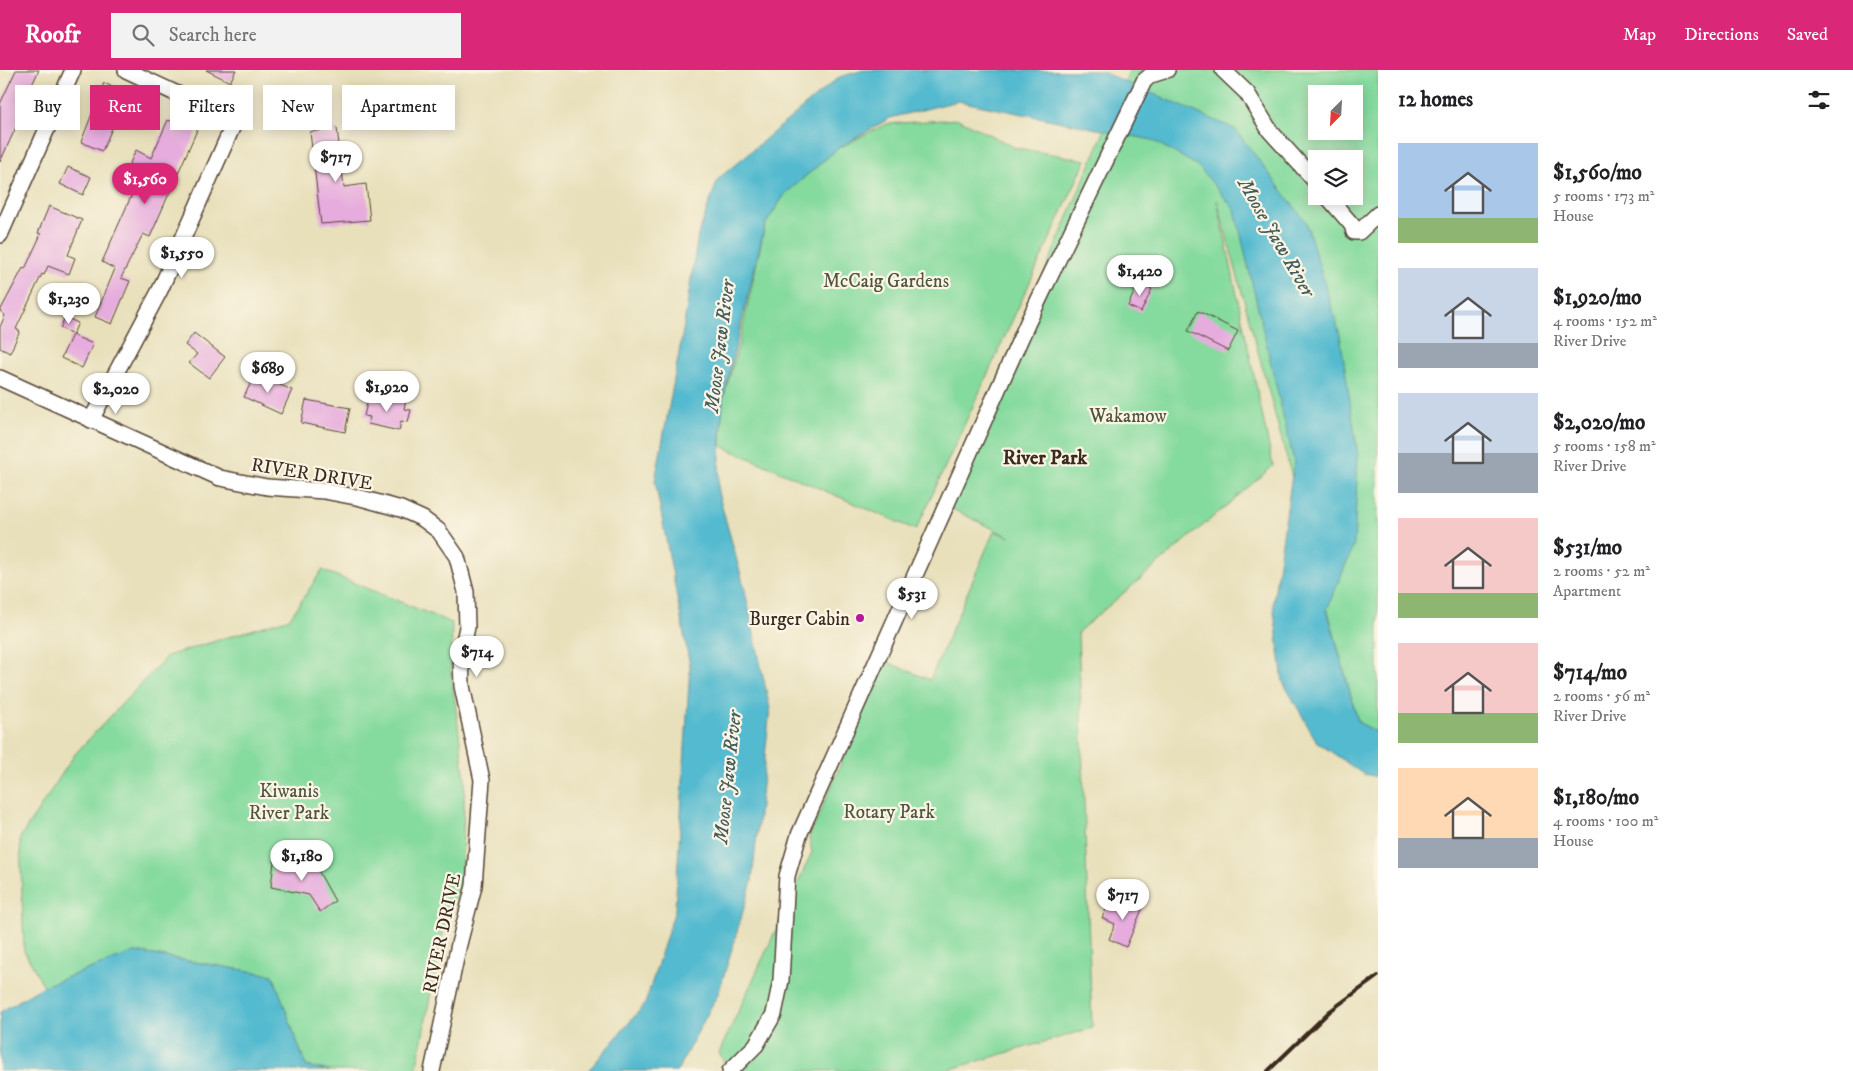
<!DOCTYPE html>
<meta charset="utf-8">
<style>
:root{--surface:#fff;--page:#f2f2f2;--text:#202124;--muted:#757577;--accent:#db2777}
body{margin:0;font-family:"IM FELL DW Pica",serif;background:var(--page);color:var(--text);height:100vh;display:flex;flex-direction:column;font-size:19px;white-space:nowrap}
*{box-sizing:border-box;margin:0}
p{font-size:16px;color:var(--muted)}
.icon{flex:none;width:28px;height:28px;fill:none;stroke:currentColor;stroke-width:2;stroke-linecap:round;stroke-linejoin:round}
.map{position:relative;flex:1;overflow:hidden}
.drawer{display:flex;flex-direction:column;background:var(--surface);width:475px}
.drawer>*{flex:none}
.banner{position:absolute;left:15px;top:15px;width:475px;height:45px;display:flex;gap:10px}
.needle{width:32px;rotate:204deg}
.tools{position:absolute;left:1308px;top:15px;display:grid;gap:10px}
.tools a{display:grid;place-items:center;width:55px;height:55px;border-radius:0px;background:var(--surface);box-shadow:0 2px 12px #0003;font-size:25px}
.price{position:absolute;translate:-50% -42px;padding:0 11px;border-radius:18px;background:#fff;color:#222;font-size:16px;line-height:32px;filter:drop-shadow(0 1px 2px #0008)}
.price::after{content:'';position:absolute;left:50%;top:30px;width:15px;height:11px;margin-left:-8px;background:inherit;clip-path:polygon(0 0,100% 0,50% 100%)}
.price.selected{background:var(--accent);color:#fff}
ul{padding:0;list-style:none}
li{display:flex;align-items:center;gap:15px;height:125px;padding:0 20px}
li span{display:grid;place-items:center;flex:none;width:140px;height:100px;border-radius:0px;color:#555}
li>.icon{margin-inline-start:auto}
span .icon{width:60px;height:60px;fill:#fffc;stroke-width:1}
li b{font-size:21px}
h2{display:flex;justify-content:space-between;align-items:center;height:60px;padding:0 20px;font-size:21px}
.tag{padding:0 18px;border-radius:0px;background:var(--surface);box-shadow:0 2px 12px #0003;font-size:18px;line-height:45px}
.tag.selected{background:var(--accent);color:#fff}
header{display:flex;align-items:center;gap:30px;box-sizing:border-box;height:70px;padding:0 25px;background:var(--accent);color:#fff}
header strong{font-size:24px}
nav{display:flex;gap:28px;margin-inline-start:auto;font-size:18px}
.search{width:350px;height:45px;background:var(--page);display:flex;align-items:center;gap:12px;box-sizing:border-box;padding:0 18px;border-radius:0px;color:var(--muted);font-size:19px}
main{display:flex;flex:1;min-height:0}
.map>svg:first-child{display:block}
.green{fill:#85da9e;stroke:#60825e;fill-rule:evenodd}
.water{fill:#52bacf;stroke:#467276}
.building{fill:#e6acdd}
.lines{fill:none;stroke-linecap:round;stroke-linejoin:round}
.minor-casing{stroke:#554536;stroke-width:18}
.minor{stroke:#fff;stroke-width:15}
.rail{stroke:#3b2a1e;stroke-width:4}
.poi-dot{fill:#b5179e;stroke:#fcf5e5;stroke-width:2}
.labels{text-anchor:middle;stroke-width:4.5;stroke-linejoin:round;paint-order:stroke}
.park-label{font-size:19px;fill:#4e563e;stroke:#fcf5e5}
.street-label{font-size:19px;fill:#3b2a1e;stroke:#fcf5e5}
.poi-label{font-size:19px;fill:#3b2a1e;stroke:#fcf5e5;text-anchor:end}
.water-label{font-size:20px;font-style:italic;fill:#435c5c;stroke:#fcf5e5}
.neighbourhood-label{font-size:20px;font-weight:bold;fill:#3b2a1e;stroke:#fcf5e5}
</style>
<header>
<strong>Roofr</strong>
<div class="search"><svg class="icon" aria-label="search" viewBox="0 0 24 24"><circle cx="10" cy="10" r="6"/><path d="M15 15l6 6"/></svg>Search here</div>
<nav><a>Map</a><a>Directions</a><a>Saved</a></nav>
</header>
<main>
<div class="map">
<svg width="1378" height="1001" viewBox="0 0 1378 1001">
<rect width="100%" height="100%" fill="#fcf5e5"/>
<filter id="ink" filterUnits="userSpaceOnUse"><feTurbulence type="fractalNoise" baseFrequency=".02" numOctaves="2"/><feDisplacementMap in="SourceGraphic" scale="10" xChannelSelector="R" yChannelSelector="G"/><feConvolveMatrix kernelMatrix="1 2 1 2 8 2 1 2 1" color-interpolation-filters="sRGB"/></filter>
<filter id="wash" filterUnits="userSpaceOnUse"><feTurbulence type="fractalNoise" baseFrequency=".0096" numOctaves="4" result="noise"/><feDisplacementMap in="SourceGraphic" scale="20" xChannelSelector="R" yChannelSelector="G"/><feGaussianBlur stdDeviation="1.12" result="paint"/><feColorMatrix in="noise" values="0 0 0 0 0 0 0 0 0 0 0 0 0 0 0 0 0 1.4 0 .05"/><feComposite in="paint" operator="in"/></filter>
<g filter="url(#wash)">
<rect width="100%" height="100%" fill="#e8e0bb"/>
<g class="green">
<path d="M1130,0H1378V663L1358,652L1217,130L1273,396L1078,562L1092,958L944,1001H729L719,983L812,782L809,768L885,591L930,610L994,461L1010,467L946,436ZM1316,24H1354V61H1316ZM1316,89H1354V126H1316Z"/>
<polygon points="958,49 1016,78 1086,90 916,460 721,376 723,330 739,274 765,155 785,124 837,79 886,54"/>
<polygon points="322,500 452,553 451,602 465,709 461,813 441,869 416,1001 329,1001 306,996 273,905 135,882 44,916 24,881 20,768 75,684 167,586 290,548"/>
</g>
<g class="water">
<polygon points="863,0 1100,1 1235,59 1306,152 1340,265 1358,385 1354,475 1327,539 1358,652 1378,663 1378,707 1363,704 1317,672 1283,612 1273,533 1294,392 1235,140 1198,96 1152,70 958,31 890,48 837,79 785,124 765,155 723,330 718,422 744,516 770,639 752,811 719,922 677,1001 588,1001 645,934 675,840 690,596 655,411 682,267 698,165 718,109 839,7"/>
<polygon points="135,882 273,905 306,996 329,1001 0,1001 0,942 44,916"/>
</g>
<g id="blocks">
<g class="building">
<polygon points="16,0 39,0 30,19 33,20 0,92 0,34"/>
<polygon points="206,0 236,0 230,12"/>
<polygon points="104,13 141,30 133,49 119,43 102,81 81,72"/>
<polygon points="183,43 201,51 150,167 143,164 121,208 130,211 112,254 95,247 115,199 102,192 141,104 128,97 136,80 151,88 168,50 178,54"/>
<polygon points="337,58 344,117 366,114 370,150 321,154 310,62"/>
<polygon points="68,97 91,107 83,125 60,114"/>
<polygon points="49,136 82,150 68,185 75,188 69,204 48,196 44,205 42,204 16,259 20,261 10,283 0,278 0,257 5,245 0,241 23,198 25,199 41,164 38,163"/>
<polygon points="1138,213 1152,219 1141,242 1128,236"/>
<polygon points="1198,241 1238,261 1228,281 1188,261"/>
<polygon points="65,247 78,253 73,264 60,258"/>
<polygon points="194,263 225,287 209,308 189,293 197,284 185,275"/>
<polygon points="72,265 93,274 82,298 61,288"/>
<polygon points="255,304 292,320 281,344 244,327"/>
<polygon points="382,324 406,330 404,339 411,340 408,352 401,351 399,361 368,354 370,347 364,346 368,329 381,332"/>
<polygon points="306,330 350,338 345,362 301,353"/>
<polygon points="274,791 314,793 335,831 320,842 309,825 271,817"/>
<polygon points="1126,830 1143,837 1126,877 1109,869 1115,854 1102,848 1109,833 1122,839"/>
</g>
</g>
</g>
<g filter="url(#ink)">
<use href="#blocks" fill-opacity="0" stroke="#554536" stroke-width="1"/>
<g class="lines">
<g class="minor-casing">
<g id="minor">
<polyline points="1223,0 1247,23 1270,61 1316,112"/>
<polyline points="1327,126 1352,155 1354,162 1359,162 1378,144"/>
<polyline points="0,165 73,0"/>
<polyline points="0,308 220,408 267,417 324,421 361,428 401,439 423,449 439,461 457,487 466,522 467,557 461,586 462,616 482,710 474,816 459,874 432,1001"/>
<polyline points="91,350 160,220 235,51 126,0"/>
<polyline points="730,1001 756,975 774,944 781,910 787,806 799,765 1028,252 1144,11 1151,5 1167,0"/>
</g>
</g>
<use href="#minor" class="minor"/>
<polyline class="rail" points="1268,1001 1330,941 1378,906"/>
</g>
</g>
<circle class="poi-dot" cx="860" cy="548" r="5"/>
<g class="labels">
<g class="park-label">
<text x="886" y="217">McCaig Gardens</text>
<text x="1128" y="352">Wakamow</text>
<text x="289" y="727">Kiwanis<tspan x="289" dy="22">River Park</tspan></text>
<text x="889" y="748">Rotary Park</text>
</g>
<g class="street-label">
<text transform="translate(312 403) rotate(9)" y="7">RIVER DRIVE</text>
<text transform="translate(441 863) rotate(-78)" y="7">RIVER DRIVE</text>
</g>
<g class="poi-label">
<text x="850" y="555">Burger Cabin</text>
</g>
<g class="water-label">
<text transform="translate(1277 167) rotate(60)" y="7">Moose Jaw River</text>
<text transform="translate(719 276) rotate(-83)" y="7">Moose Jaw River</text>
<text transform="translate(727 707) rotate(-84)" y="7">Moose Jaw River</text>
</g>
<g class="neighbourhood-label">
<text x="1045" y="394">River Park</text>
</g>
</g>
</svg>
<div class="tools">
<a><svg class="needle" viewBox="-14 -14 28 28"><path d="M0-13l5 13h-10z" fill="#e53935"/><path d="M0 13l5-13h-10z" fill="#757577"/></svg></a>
<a><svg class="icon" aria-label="layers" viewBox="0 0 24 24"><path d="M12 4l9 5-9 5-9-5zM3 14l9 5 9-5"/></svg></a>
</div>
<b class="price" style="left:336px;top:113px">$717</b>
<b class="price selected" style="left:145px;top:135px">$1,560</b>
<b class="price" style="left:182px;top:209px">$1,550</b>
<b class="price" style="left:1140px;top:227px">$1,420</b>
<b class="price" style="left:69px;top:255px">$1,230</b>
<b class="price" style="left:268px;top:324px">$689</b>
<b class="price" style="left:387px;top:343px">$1,920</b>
<b class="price" style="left:116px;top:345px">$2,020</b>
<b class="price" style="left:912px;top:550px">$531</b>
<b class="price" style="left:477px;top:608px">$714</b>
<b class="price" style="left:302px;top:812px">$1,180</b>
<b class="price" style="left:1123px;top:851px">$717</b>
<div class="banner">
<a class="tag">Buy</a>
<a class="tag selected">Rent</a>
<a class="tag">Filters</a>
<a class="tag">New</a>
<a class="tag">Apartment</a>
</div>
</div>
<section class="drawer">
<h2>12 homes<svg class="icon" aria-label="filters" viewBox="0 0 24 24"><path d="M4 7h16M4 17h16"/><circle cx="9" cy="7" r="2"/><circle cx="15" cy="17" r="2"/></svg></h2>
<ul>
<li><span style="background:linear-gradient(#a9c7e8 75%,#8fb573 0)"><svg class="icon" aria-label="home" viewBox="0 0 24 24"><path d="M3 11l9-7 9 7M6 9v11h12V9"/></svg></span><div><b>$1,560/mo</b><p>5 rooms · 173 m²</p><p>House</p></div></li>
<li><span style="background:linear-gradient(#c9d6e8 75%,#9aa5b1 0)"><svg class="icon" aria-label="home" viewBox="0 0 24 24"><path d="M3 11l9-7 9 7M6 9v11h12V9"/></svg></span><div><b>$1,920/mo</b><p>4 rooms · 152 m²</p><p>River Drive</p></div></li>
<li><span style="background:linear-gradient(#c9d6e8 60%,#9aa5b1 0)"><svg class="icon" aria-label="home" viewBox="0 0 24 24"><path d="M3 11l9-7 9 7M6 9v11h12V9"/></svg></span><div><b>$2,020/mo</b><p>5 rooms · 158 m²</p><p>River Drive</p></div></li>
<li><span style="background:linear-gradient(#f6c9c9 75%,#8fb573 0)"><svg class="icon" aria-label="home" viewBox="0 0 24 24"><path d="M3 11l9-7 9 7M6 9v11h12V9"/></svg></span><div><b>$531/mo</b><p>2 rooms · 52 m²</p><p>Apartment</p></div></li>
<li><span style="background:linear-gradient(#f6c9c9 70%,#8fb573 0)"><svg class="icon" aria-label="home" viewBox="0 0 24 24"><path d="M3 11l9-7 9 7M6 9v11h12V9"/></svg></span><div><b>$714/mo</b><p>2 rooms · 56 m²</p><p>River Drive</p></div></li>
<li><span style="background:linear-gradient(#ffd9b3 70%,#9aa5b1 0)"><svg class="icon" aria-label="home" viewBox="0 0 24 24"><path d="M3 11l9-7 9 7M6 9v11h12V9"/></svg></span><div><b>$1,180/mo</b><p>4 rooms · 100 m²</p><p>House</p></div></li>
</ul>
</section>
</main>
